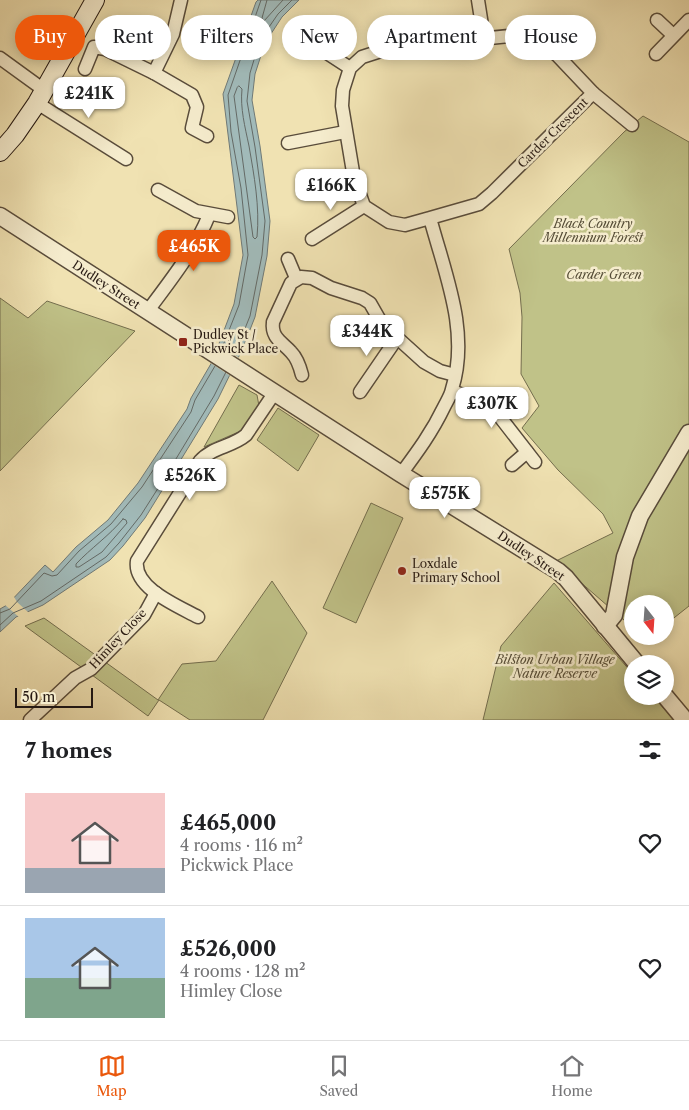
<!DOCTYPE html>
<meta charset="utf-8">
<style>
:root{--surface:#fff;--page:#f6f6f6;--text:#202124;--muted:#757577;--line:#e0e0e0;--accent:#ea580c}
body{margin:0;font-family:"Libre Caslon Text",serif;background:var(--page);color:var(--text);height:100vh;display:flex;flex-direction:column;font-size:19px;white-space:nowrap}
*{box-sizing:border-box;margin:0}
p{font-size:16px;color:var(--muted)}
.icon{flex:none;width:28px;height:28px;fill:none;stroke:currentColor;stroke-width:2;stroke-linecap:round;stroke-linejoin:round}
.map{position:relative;height:720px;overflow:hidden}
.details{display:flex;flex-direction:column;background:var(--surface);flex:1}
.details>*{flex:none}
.banner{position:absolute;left:15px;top:15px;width:660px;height:45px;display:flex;gap:10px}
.needle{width:32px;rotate:163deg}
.buttons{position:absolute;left:624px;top:595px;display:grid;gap:10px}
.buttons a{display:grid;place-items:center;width:50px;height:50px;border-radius:50%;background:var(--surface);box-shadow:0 2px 12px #0003;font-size:25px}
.scale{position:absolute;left:15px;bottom:12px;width:78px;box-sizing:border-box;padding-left:5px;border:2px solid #271a13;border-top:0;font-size:14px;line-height:18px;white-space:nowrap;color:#271a13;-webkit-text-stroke:4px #f5eccd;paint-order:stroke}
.price{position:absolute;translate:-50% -42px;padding:0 11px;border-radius:10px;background:#fff;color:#222;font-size:16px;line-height:32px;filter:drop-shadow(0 1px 2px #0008)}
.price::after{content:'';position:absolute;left:50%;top:30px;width:15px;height:11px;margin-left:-8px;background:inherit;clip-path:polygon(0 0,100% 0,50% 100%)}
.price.current{background:var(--accent);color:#fff}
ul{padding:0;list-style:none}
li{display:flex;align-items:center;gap:15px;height:125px;padding:0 25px}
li+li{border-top:1px solid var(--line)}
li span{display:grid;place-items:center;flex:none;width:140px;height:100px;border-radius:0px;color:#555}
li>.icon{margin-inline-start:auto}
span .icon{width:60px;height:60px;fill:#fffc;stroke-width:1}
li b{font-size:21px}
h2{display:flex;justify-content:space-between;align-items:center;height:60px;padding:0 25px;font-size:21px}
.pill{padding:0 18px;border-radius:22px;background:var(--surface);box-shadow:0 2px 12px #0003;font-size:18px;line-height:45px}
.pill.current{background:var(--accent);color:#fff}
.menu{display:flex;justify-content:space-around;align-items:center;height:70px;border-top:1px solid var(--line);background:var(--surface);font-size:14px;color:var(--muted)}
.menu a{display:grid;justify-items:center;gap:2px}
.menu .current{color:var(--accent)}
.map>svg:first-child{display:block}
.green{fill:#c0c288;stroke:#746e4e}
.water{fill:#a1bab9;stroke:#707a77}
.pier{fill:#f0e2b2}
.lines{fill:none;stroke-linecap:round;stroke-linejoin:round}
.shore{stroke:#646a66;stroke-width:1}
.minor-casing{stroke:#594c3b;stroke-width:15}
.tertiary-casing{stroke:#594c3b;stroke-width:19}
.secondary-casing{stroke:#271a13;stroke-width:20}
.minor{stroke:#f5eccd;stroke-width:12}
.tertiary{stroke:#f5eccd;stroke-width:16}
.secondary{stroke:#f5eccd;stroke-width:18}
.poi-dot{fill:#8f2418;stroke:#f5eccd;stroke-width:2}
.labels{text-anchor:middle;stroke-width:5;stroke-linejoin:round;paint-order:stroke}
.street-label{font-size:12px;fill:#271a13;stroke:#f5eccd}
.park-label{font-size:12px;font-style:italic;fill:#554c36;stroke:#f5eccd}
.poi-label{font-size:12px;fill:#271a13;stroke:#f5eccd;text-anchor:start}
</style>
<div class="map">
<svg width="689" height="720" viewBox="0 0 689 720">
<rect width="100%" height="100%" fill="#f0e2b2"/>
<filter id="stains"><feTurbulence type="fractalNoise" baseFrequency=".004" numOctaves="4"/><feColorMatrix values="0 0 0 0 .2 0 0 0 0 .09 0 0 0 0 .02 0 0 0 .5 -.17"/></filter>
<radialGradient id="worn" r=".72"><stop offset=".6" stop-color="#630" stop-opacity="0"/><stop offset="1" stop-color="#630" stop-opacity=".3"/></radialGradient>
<g class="green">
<polygon points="643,116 689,142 689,606 665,625 665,604 632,604 632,627 556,561 613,533 603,514 558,470 522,428 539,406 521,374 522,317 520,293 509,249 624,132"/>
<polygon points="0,298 28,318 47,301 135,331 0,471"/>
<polygon points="239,385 257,395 259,406 243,430 204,447"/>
<polygon points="278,408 319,435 298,471 257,440"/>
<polygon points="371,503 403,518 356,623 323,608"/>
<polygon points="272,581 307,633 263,720 190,720 159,700 148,716 25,626 44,618 158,700 182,664 216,661"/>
<polygon points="554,583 632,673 632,696 653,696 674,720 483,720 501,646"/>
</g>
<polygon class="water" points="258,0 299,0 282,17 265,43 255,74 252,100 260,146 270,221 267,256 255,317 242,350 218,399 166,484 145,518 123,546 110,560 43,605 16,617 0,632 0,609 7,605 45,565 53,572 76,547 108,520 138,483 187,409 191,398 212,362 234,304 243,255 223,94 256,2"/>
<g class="pier">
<polygon points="216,343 241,359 232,377 209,362"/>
<polygon points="13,595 17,602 29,613 20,618 4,604"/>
</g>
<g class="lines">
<g class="shore">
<polyline points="267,0 262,18 264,21 283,0"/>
<path d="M239,86L242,89C240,108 245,127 249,146C254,175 260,207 257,237L255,239L253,237L234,96L237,88Z"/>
<polyline points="222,348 239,305 248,255 241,188 231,132 228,95 261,0"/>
<polyline points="234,356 250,316 262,255 265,221 255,147 247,101 250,73 260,40 278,14 292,0"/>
<path d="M123,519L126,520L127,523L102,552L79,567H76V564C91,548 109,536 123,519Z"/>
<polyline points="0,613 10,609 44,573 52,576 57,575 79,551 111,524 142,487 191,412 195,400 215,366"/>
<polyline points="0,625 13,613 41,601 106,557 119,543 141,515 162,482 214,396 226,372"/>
</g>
<g class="minor-casing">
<g id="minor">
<polyline points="478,0 484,38"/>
<polyline points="657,20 673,35"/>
<polyline points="307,40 350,68"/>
<polyline points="656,54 689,20"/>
<polyline points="0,58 44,90"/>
<polyline points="85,69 94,47 105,49 154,73 173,34 181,0"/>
<polyline points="154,73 192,95 197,107 192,128 207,136"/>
<polyline points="593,93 632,125"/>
<polyline points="37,103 126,159"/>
<polyline points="288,143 345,132"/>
<polyline points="158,190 196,211 228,217"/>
<polyline points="312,239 364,206"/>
<polyline points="288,259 296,278"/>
<path d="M147,312C170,281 195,250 209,215"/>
<path d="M302,375C300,367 297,358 291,352C282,342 271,338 273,322L291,283L301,277L312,278L331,288L362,298L370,303L382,324L424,362L440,371L455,375"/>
<polyline points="452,391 474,399 500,417 535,462"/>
<polyline points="360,392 397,338"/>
<polyline points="512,465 527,452"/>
<path d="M401,474C418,451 432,432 444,407C447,401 451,395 452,389C470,332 445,274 430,218L405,225L389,222L364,206L354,178L342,106L343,90L350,68L362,57L390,48L519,35L537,41L557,55L593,93L492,193L479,204L430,218"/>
<path d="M198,617C178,606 133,588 137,561L200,461C212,447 232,447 246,435L275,392"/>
<polyline points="30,720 75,678 91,669 144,615 156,593"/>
</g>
</g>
<g class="tertiary-casing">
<g id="tertiary">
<polyline points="0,216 401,474 558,571 566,578 637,664"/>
<polyline points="605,626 614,615 625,557 640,516 689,433"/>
<polyline points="665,696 685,720"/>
</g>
</g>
<g class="secondary-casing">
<polyline id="secondary" points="0,152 15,135 37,103 95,0"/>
</g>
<use href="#minor" class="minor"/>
<use href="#tertiary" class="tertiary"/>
<use href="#secondary" class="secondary"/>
</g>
<g class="poi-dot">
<rect x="178" y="337" width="10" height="10" rx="2.5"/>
<circle cx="402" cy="571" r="5"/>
</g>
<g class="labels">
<g class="street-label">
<text transform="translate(553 133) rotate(-45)" y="4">Carder Crescent</text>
<text transform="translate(106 285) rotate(33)" y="4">Dudley Street</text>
<text transform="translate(531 556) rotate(34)" y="4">Dudley Street</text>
<text transform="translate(118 639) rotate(-47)" y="4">Himley Close</text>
</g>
<g class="park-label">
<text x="593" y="228">Black Country<tspan x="593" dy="14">Millennium Forest</tspan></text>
<text x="604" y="279">Carder Green</text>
<text x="555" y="664">Bilston Urban Village<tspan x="555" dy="14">Nature Reserve</tspan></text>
</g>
<g class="poi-label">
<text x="193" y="339">Dudley St /<tspan x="193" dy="14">Pickwick Place</tspan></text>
<text x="412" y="568">Loxdale<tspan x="412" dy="14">Primary School</tspan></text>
</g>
</g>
<rect width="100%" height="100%" filter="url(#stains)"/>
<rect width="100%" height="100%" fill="url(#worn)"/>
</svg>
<div class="buttons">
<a><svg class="needle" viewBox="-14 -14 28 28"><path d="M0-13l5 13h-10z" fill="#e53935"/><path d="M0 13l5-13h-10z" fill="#757577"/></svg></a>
<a><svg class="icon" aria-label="layers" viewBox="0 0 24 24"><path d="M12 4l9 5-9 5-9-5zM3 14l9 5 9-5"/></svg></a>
</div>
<div class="scale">50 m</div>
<b class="price" style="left:89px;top:119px">£241K</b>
<b class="price" style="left:331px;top:211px">£166K</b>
<b class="price current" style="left:194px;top:272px">£465K</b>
<b class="price" style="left:367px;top:357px">£344K</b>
<b class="price" style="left:492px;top:429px">£307K</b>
<b class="price" style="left:190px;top:501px">£526K</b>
<b class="price" style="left:445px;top:519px">£575K</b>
<div class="banner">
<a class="pill current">Buy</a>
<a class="pill">Rent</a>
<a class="pill">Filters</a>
<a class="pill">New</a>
<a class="pill">Apartment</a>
<a class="pill">House</a>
</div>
</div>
<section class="details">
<h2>7 homes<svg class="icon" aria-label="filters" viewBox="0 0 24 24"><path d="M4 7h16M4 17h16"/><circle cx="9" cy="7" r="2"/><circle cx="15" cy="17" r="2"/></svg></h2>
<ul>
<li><span style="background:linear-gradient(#f6c9c9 75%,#9aa5b1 0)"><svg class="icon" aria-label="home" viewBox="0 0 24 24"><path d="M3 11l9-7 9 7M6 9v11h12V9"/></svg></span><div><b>£465,000</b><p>4 rooms · 116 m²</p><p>Pickwick Place</p></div><svg class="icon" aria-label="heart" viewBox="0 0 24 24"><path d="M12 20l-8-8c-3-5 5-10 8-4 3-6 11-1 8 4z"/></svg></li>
<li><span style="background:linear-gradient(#a9c7e8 60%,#7fa58c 0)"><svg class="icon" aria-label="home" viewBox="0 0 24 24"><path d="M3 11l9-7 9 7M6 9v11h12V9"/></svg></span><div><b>£526,000</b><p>4 rooms · 128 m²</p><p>Himley Close</p></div><svg class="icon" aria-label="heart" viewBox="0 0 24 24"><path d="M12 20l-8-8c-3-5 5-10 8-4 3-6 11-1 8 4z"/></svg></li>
</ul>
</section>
<nav class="menu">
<a class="current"><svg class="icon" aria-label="map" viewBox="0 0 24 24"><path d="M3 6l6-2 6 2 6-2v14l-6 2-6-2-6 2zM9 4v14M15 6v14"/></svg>Map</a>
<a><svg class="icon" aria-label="saved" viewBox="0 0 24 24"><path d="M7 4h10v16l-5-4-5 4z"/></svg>Saved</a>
<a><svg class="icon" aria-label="home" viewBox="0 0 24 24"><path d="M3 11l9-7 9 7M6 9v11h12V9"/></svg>Home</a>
</nav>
